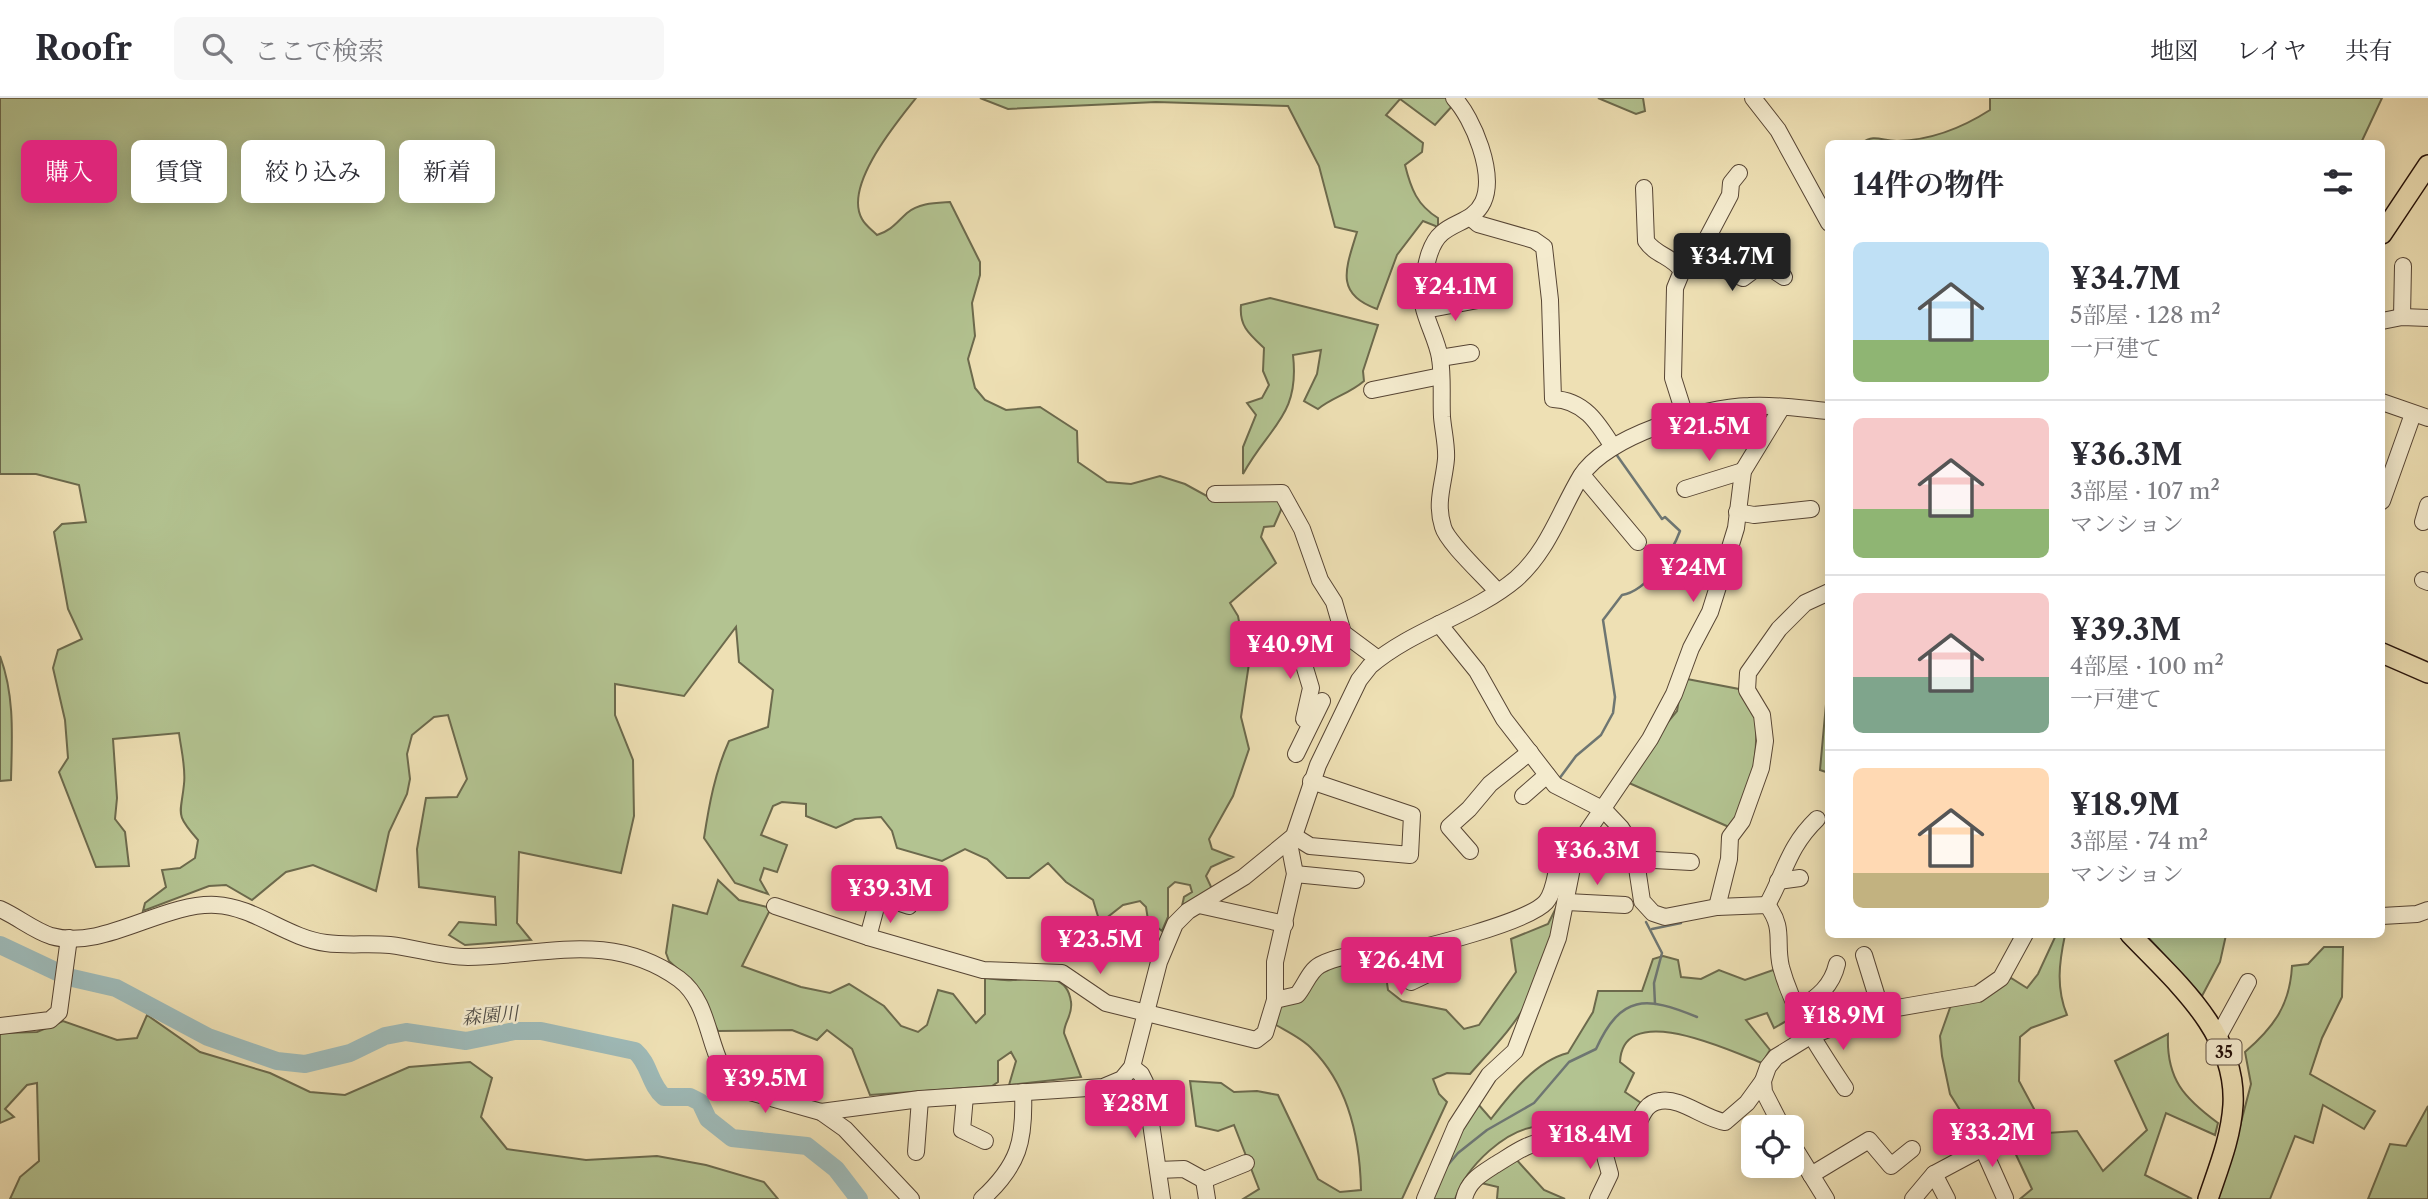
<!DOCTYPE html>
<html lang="ja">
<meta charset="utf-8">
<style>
:root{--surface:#fff;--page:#f7f7f7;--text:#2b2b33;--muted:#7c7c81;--line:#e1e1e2;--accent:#db2777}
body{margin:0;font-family:"Libre Caslon Text","Noto Serif JP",serif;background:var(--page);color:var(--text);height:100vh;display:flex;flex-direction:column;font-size:26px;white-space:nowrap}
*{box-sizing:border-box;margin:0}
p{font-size:23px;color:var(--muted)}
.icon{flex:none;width:38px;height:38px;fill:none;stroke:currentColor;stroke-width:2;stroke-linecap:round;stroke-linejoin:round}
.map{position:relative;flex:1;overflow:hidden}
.panel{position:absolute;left:1825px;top:42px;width:560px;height:798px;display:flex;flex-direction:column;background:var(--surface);border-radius:10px;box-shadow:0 4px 18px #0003}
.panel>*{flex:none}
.guide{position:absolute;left:21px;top:42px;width:665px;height:63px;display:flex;gap:14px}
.buttons{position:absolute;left:1741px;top:1017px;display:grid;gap:14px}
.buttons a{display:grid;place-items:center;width:63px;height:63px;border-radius:10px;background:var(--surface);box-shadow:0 4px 18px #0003;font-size:35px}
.price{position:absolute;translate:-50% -60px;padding:0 16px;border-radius:7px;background:var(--accent);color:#fff;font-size:23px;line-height:46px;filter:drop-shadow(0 2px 4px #0008)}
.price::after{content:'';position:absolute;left:50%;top:42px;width:21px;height:16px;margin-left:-10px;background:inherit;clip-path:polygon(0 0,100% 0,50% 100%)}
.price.current{background:#222;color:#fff}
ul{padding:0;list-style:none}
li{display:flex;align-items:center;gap:21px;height:175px;padding:0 28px}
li+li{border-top:2px solid var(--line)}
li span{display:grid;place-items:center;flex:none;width:196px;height:140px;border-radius:10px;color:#555}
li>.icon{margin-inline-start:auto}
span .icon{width:84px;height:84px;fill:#fffc;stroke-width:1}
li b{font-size:30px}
h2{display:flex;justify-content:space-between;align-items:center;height:84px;padding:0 28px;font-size:30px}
.chip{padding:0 24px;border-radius:10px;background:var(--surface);box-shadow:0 4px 18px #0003;font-size:24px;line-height:63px}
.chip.current{background:var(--accent);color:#fff}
header{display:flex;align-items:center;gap:42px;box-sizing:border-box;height:98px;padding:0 35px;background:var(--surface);border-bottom:2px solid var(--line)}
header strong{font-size:33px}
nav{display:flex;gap:38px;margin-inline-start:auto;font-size:24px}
.search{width:490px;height:63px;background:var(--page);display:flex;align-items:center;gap:18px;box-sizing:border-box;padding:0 24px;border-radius:10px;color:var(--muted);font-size:26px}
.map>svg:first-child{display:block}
.green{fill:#b3c391;stroke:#6c6a4d;stroke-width:2}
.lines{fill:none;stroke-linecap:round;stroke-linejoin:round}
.stream{stroke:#6e7672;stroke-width:2.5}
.river{stroke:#9ebab8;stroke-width:18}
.minor-casing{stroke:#574534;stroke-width:18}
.major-casing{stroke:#251109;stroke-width:22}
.minor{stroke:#f4ebce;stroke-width:16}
.major{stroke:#eee0b4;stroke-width:19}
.labels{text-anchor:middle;stroke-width:5;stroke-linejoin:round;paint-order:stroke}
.shield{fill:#f4ebce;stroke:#635244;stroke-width:2}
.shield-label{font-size:16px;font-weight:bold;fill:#251109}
.water-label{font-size:19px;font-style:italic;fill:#4f4c46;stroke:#f4ebce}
</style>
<header>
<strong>Roofr</strong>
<div class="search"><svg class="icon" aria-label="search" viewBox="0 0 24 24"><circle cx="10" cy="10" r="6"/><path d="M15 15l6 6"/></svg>ここで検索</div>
<nav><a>地図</a><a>レイヤ</a><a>共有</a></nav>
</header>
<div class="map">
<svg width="2428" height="1101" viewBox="0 0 2428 1101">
<rect width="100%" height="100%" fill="#eee0b4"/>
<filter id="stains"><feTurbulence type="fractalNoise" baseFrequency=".00286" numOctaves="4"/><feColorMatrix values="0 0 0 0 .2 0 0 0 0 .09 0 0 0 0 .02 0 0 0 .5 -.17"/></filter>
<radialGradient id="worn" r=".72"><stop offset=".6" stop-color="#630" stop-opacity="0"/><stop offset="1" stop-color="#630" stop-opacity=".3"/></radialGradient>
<g class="green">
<path d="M0,0H916C897,24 843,88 862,121C865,127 872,132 877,137C892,132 896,125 907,115C919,105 935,105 950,104L980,164V177L972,205L975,238L968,261L975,290L985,302L1006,312L1040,309L1077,333L1078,364L1107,384L1131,386L1160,378L1185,386L1214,402L1280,399L1281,412L1274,428L1264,429L1261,439L1276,465L1230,505L1238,518L1243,545L1250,559L1241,619L1249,651L1233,698L1209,741L1212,751L1233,759L1211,769L1206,778L1212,791L1187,808H1182L1184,799L1192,794L1190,787L1175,784L1168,790V819L1162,833L1148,822L1146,809L1140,803L1123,807L1100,825L1093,802L1066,784L1048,765L1029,780H1007L987,761L965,751L942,763L897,750L892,733L881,719L855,721L836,730L806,718V706L782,704L773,708L761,737L787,747L777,774L764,770L760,782L768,796L735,785L704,740C709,707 715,674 729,643L768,629L773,592L739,564L736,529L684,598L615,586V617L633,662L634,718L621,775L519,754L517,825L531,842L465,847L449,837L459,824L496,827L495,799L419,789L417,751L426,700L457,699L467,681L448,617L434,619L412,637L407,656L410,681L407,696L389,734L376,793L313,767L286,774L252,802L226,787L209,788L143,813L145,805L166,789L162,772L180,770L195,760L198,742C174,715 181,717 184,686C186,670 181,651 179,635L113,641L117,700L115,721L125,734L129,768L96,769L59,674L68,660L65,622L53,570L58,552L82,541L68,511L54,434L62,426L86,424L79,387L36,376H0Z"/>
<path d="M980,0H1447L1454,6L1435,27L1400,1L1386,17L1423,45L1422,54L1405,67C1411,91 1417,107 1438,120V129L1423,123L1397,157L1377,211C1334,196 1346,170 1357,134L1335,129L1319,68L1288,8L1156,4L1008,11Z"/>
<polygon points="1598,0 1643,0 1645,13 1636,16"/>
<path d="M1990,0H2382L2361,45H1862C1874,35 1884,44 1898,43C1931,42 1962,30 1990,12Z"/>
<path d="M1270,200L1378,227L1363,273L1364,283C1349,296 1333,299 1318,311L1304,303L1317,276L1321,252L1293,257C1300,318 1269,328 1243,376V349L1256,317L1247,305L1262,300L1269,287L1263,273L1264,250C1249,236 1239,228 1241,207Z"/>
<path d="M0,558C15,598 12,640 11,682L0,683Z"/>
<path d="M1687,581L1744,592C1748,601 1754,609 1755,618C1759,646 1752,712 1729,729L1629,685L1662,631L1677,613L1681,590Z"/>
<polygon points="1826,606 1829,607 1829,675 1820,672"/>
<path d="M718,782L739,802L771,810L742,868L801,889L830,895L849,886L884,908L901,928L918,934L927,927L938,892L953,896L976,925L985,916V880C994,881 1003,883 1013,882C1036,881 1067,872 1071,904C1073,917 1064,924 1064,935L1081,979L1009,987L1016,963L1011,954L998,963V984L992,988L870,997L852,951L827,932L817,942L792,932L718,933L692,884L669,863L666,855L673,807L707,816Z"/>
<path d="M1559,804C1554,836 1545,875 1528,903C1513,930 1490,953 1470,976L1447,975L1433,981L1439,996L1447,1004L1402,1101H1243L1259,1091L1234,1027L1218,1033L1196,1028L1190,983L1221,985L1234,994L1257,993L1278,997L1318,1081L1340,1094L1361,1092C1360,1042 1349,988 1312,951C1303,941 1288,934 1276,927L1279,909L1323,872L1373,858L1384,864L1388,892L1402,903L1446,912L1464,931L1479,927L1516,874L1511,841L1548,826Z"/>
<path d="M2056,837H2065C2059,865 2056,890 2067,917L2031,930L2020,939L2019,983L2047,1035L2077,1033L2103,1073L2147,1032L2115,963L2168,936C2166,981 2184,1000 2218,1025L2215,1037L2166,1015L2145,1077L2192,1101H2020L2032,1091L1997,1016L1970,1028L1950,996L1942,958L1940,938L1951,907L1988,898L2011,880L2027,890L2038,876Z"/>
<polygon points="2146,837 2202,839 2226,837 2220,864 2202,898"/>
<path d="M2324,849H2343L2342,899L2322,940L2310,976L2375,1013L2364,1031L2323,1007L2313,1045L2295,1038L2270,1101H2215L2233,1055L2251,986L2245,954C2274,929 2290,907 2292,868L2308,866Z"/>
<path d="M1663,858L1678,862L1681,879L1701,881L1719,872L1745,882L1776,871L1797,917L1774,930L1767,915L1746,922L1770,952L1762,965C1731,953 1623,901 1620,964L1634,975L1625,994L1644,1007C1636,1016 1628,1027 1617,1032C1595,1043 1565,1026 1542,1028C1506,1029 1466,1069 1455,1101H1429L1471,998L1491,1021C1511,995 1536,963 1568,955L1593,914L1598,893H1642L1653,861Z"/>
<polygon points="147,917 200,954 270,975 310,994 345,997 409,969 470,964 492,980 481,1019 507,1051 586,1062 657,1058 706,1067 764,1084 778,1101 10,1101 20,1079 39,1063 37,985 27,987 5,1011 14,1019 0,1025 0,935 37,934 63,923 117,942 137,940"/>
<polygon points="2428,1008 2428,1101 2368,1101 2390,1046 2406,1048"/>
<polygon points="1515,1060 1544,1092 1565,1101 1497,1101 1498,1089 1481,1085"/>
</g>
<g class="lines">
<g class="stream">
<path d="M1559,681L1576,658L1601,637L1613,615L1615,599L1603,522L1622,497C1647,493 1672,455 1680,433L1665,419L1662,421L1616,356"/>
<polyline points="1646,824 1662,855 1654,885 1655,906"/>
<polyline points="1652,831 1681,825"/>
<path d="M1447,1068L1458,1055L1487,1032L1534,1005L1569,964L1596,951C1621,896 1646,898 1697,919"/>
</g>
<path class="river" d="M0,847L68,879L116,890L208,939L277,963L305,966L350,955L385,938L406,934L466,943L515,933H541L635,953C650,966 649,986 664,999H690L700,1004L708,1021L732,1040L807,1048L836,1071L859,1101"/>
<g class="minor-casing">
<g id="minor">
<path d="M1454,0C1473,20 1496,76 1483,104C1474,123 1456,123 1442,135C1429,146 1426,168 1423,184C1417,211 1436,235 1440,260C1443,280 1441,299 1442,319C1443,332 1447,348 1446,361C1444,385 1435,404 1443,429C1447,444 1484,478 1497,493"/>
<polyline points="1753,0 1778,32 1829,125"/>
<path d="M1644,90L1646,143C1655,157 1674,159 1682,173"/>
<path d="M1471,120L1478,126L1534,142L1544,149L1550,202L1553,301C1584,302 1598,325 1613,349"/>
<polyline points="1697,159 1743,180 1763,165 1784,179"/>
<polyline points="1425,212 1478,202"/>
<polyline points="2402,219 2403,168"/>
<polyline points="2382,223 2402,219 2428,220"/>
<polyline points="1440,260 1471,255"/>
<polyline points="1372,292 1441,278"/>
<polyline points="2382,304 2428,320"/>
<polyline points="1686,321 1673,280 1675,190 1682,173 1693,167 1730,97 1731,85 1739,75"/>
<polyline points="1582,377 1638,444"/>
<polyline points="1685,391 1743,373"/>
<polyline points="1215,396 1282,395 1302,431 1320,482 1334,504 1343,535 1378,561"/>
<polyline points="2382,403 2413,316"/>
<polyline points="1737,414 1754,417 1811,411"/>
<polyline points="2423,424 2428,407"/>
<polyline points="2423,482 2428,484"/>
<path d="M1439,526L1477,573L1504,621L1555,687L1604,712L1621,730L1634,750L1642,803L1653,815L1665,819L1717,809L1767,807C1785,830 1775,844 1781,869C1793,913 1820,952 1845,990"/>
<polyline points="1304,549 1305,570 1311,590 1304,621"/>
<polyline points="1296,656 1322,603"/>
<polyline points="1523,698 1547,677"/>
<polyline points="1294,738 1310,748 1410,757 1412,717 1311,683"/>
<polyline points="1470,753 1449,729 1469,711 1490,686 1530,654"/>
<polyline points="1636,761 1691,764"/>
<polyline points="1295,776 1356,782"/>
<polyline points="1778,783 1800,780"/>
<polyline points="1567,804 1625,807"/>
<polyline points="1199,807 1285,826"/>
<path d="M1767,807C1785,775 1788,749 1817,721"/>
<polyline points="775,808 868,839 983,872 1062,875 1106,905 1256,942 1265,935 1275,902 1275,864 1295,776 1289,745"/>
<polyline points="1717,809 1729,761 1730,739 1742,723 1761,670 1765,643 1762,617 1747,592 1748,575 1779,531 1805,505 1829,494"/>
<path d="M0,811C18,819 33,832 51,838C103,853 163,804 216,807C255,809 287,840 326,845C347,848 369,845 390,847C416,850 442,859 468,859C543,858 611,832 679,881C715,908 705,963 739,991L821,1014L845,1031L911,1101"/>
<polyline points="2382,818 2417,816 2428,812"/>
<polyline points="868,839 879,798 909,808"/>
<polyline points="1404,853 1411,884 1434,873"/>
<polyline points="1864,857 1881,912"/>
<path d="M1275,902L1297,897C1305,888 1309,873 1320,867C1343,854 1369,858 1393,855C1422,851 1528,824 1546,804C1556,792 1555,772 1561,758L1576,750"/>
<path d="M1799,911C1818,899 1832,888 1837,866"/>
<polyline points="0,928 50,922 59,914 69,840"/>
<polyline points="2218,939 2248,884"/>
<polyline points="1132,969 1141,976 1145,984 1162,1101"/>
<polyline points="965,998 962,1032 985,1043"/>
<path d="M821,1014L920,1001L1103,989L1122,981L1132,969L1159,864L1175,826L1188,813L1244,779L1294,738L1318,667L1359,582L1370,568C1413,531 1473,517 1516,481C1548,453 1560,413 1581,378C1606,338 1703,309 1749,308C1775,306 1803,311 1829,313"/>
<polyline points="1782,1029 1764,994 1763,983 1768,969 1776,959 1810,938 1874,914 1978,896 2001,880 2025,836"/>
<polyline points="1792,1046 1826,1101"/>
<polyline points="916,1054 920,1001"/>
<polyline points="1985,1055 2005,1100"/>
<polyline points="1158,1072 1184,1071 1204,1082 1246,1065"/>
<polyline points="1934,1076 1979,1052"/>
<polyline points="1811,1077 1869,1042 1891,1068 1912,1051"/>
<polyline points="1204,1082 1207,1101"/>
<path d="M982,1101C1019,1067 1025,1043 1023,994"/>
<polyline points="1425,1101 1456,1028 1489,977 1515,953 1558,840 1576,750 1650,641 1674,596 1691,550 1710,514 1721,479 1736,430 1743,373 1782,309"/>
<path d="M1464,1101C1468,1083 1481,1076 1495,1067C1512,1057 1528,1044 1548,1043C1568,1041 1606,1053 1623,1045C1641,1037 1637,1006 1660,1003C1681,999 1704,1021 1725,1024L1747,1005L1763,983"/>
<polyline points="1598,1101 1610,1076 1602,1047"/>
<polyline points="1913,1101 1934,1076 1947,1101"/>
</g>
</g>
<g class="major-casing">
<g id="major">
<polyline points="2382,136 2428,67"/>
<polyline points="2382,555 2428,575"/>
<path d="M2130,836C2176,884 2237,935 2233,1007C2231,1040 2218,1071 2208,1101"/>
</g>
</g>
<use href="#minor" class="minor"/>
<use href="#major" class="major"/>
</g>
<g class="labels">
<rect class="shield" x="2206.5" y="941.5" width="35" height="25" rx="5"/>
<g class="shield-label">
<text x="2224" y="960">35</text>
</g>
<g class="water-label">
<text transform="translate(490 917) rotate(-5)" y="7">森園川</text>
</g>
</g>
<rect width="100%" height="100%" filter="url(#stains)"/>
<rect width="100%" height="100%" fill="url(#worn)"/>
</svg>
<div class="buttons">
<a><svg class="icon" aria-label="locate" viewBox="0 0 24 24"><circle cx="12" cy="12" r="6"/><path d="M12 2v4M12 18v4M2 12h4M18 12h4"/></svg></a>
</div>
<b class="price current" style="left:1732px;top:195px">¥34.7M</b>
<b class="price" style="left:1455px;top:225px">¥24.1M</b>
<b class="price" style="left:1709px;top:365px">¥21.5M</b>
<b class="price" style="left:1693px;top:506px">¥24M</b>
<b class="price" style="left:1290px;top:583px">¥40.9M</b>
<b class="price" style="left:1597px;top:789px">¥36.3M</b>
<b class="price" style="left:890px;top:827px">¥39.3M</b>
<b class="price" style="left:1100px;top:878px">¥23.5M</b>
<b class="price" style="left:1401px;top:899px">¥26.4M</b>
<b class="price" style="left:1843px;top:954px">¥18.9M</b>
<b class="price" style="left:765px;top:1017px">¥39.5M</b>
<b class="price" style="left:1135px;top:1042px">¥28M</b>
<b class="price" style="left:1992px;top:1071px">¥33.2M</b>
<b class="price" style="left:1590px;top:1073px">¥18.4M</b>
<div class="guide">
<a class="chip current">購入</a>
<a class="chip">賃貸</a>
<a class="chip">絞り込み</a>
<a class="chip">新着</a>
</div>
<section class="panel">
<h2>14件の物件<svg class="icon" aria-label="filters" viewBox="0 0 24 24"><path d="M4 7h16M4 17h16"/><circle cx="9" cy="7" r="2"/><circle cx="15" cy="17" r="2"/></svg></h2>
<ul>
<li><span style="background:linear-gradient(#bfe0f5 70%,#8fb573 0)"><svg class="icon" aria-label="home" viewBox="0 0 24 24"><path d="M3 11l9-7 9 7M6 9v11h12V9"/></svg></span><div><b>¥34.7M</b><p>5部屋 · 128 m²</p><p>一戸建て</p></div></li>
<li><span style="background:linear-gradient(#f6c9c9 65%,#8fb573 0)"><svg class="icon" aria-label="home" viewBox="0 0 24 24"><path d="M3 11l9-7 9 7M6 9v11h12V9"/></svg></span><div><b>¥36.3M</b><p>3部屋 · 107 m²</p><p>マンション</p></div></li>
<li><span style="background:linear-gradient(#f6c9c9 60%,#7fa58c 0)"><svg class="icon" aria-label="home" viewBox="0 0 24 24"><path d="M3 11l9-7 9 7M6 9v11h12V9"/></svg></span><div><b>¥39.3M</b><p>4部屋 · 100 m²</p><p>一戸建て</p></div></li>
<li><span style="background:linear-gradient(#ffd9b3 75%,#c2b280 0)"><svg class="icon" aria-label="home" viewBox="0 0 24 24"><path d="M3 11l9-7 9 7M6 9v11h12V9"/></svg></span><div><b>¥18.9M</b><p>3部屋 · 74 m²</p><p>マンション</p></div></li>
</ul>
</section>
</div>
